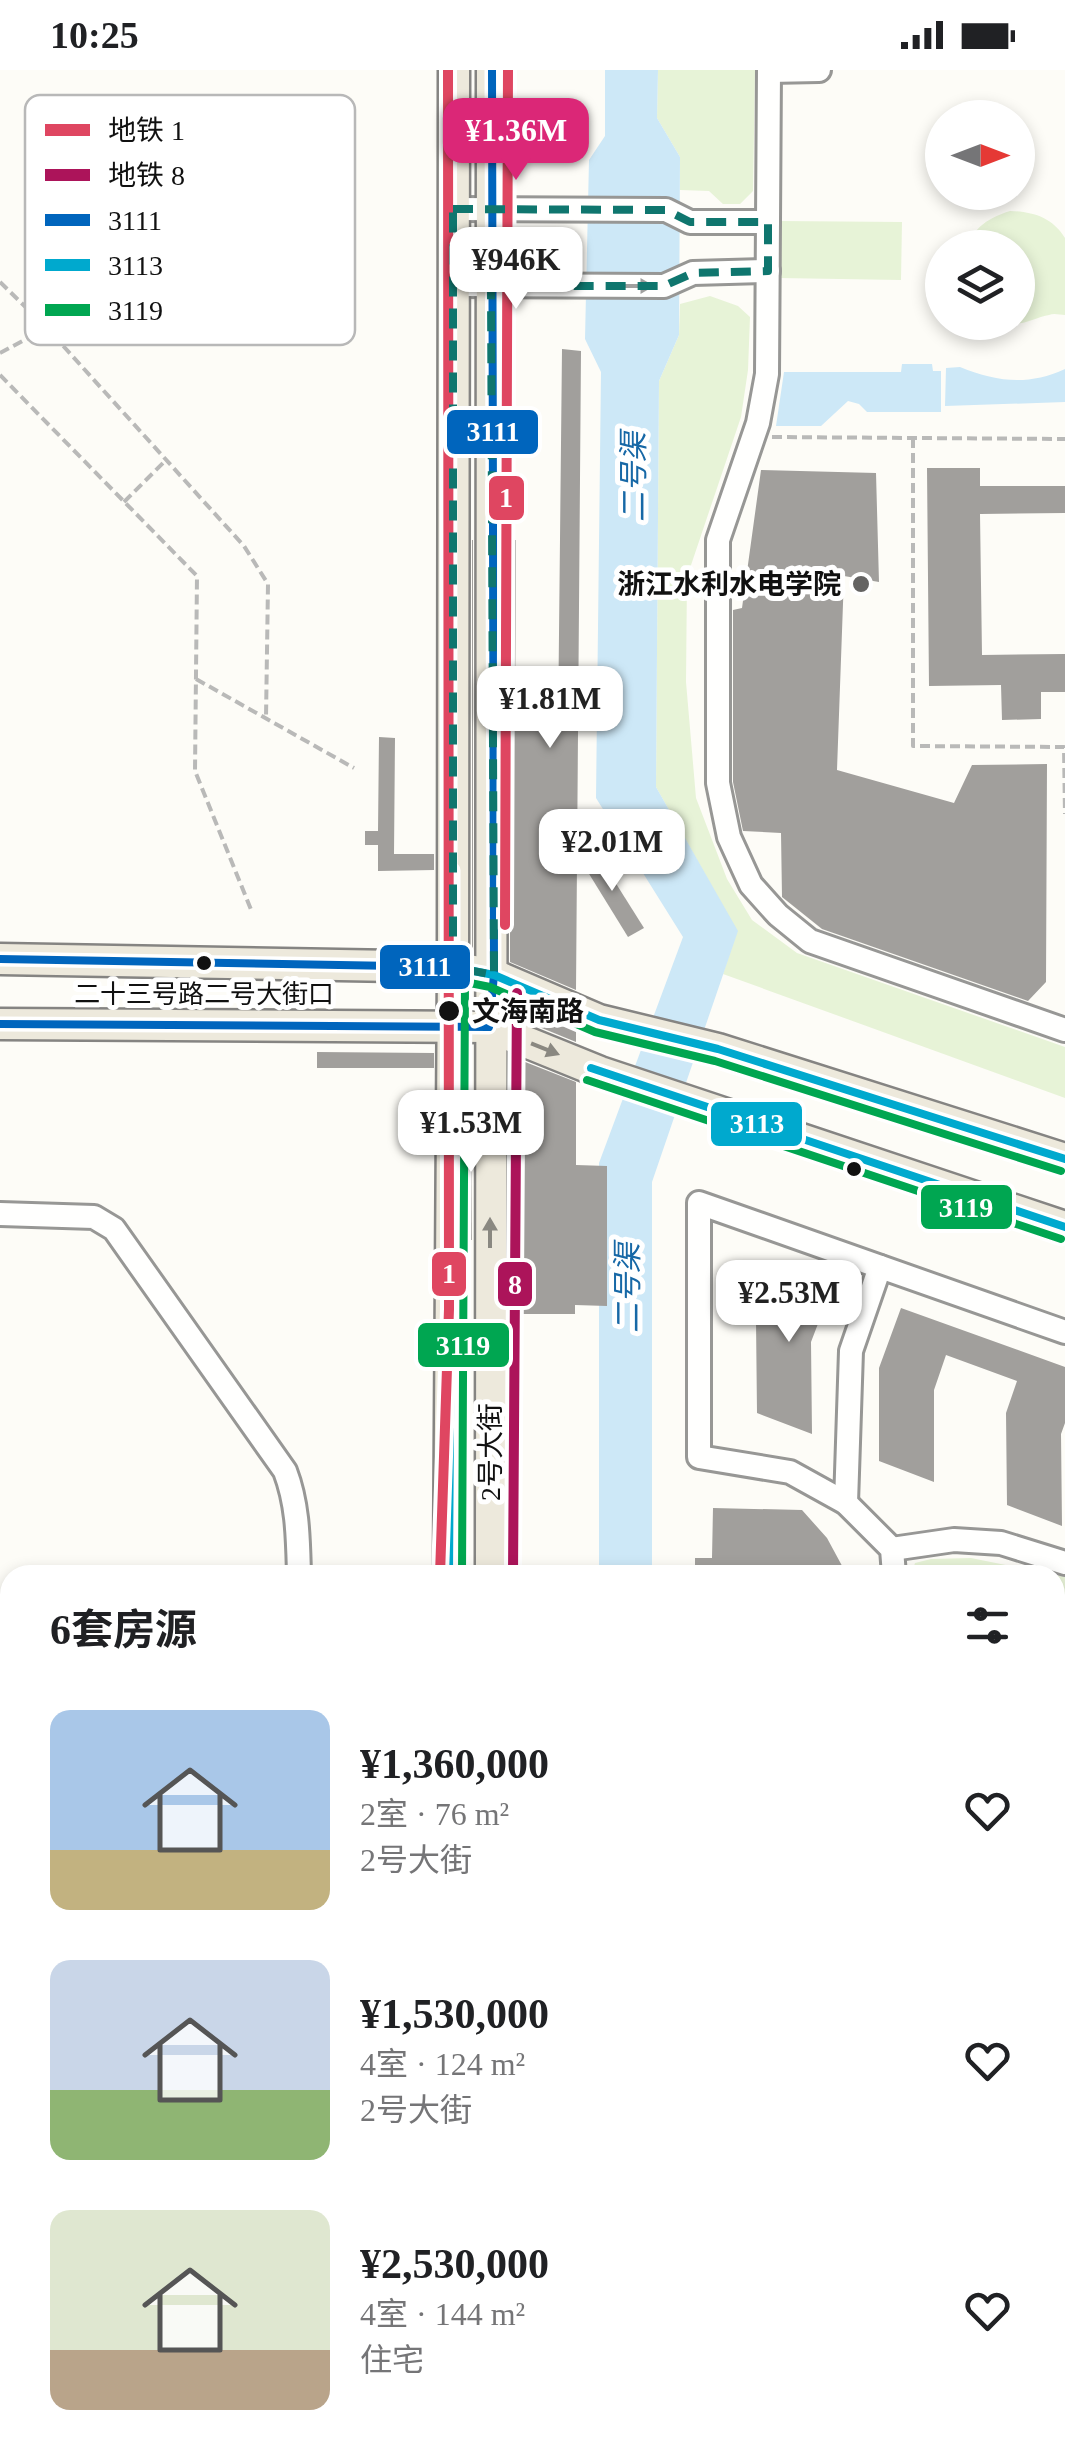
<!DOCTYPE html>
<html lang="zh">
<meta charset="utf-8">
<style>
:root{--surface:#fff;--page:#f6f6f6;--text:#202124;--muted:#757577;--accent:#db2777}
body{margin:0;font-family:"Times New Roman","Noto Sans SC",serif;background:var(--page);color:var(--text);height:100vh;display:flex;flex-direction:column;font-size:38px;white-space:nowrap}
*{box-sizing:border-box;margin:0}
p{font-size:32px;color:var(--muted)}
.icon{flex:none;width:55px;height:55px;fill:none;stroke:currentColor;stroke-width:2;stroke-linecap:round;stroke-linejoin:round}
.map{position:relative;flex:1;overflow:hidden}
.sheet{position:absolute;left:0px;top:1495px;width:1065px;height:892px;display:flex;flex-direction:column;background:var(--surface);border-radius:30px 30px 0 0;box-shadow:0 5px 15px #0003}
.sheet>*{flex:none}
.needle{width:65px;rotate:90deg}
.buttons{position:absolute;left:925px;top:30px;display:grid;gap:20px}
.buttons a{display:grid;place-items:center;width:110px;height:110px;border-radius:50%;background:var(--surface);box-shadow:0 5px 15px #0003;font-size:50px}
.price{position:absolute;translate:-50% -85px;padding:0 22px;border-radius:20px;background:#fff;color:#222;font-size:32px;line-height:65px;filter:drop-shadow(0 2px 5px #0008)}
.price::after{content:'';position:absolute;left:50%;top:60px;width:30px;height:22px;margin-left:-15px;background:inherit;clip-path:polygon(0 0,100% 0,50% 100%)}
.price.active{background:var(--accent);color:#fff}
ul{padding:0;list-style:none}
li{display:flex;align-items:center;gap:30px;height:250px;padding:0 50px}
li span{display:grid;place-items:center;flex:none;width:280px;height:200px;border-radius:20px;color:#555}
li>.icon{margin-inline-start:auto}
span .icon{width:120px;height:120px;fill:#fffc;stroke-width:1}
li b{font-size:42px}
h2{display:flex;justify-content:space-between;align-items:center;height:120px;padding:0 50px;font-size:42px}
.status{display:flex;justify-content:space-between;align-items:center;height:70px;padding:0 50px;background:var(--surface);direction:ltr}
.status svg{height:28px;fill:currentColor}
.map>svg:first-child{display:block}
.green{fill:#e7f3d7}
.pitch{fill:#f0f6e1}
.water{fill:#cde8f7}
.building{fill:#a19f9c}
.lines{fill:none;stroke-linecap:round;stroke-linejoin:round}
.minor-casing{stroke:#979795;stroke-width:28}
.major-casing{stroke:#858482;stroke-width:35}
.path{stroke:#b9b9b8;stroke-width:4;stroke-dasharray:10 5;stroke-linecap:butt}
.minor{stroke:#fffffe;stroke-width:22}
.major{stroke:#ede9dc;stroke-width:30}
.bus-1-casing{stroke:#fff;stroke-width:15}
.bus-2-casing{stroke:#fff;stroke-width:15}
.bus-3-casing{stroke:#fff;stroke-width:15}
.bus-1{stroke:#0065bd;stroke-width:8}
.bus-2{stroke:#00a9ce;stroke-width:8}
.bus-3{stroke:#00a651;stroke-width:8}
.metro-1-casing{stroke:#fff;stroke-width:18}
.metro-2-casing{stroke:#fff;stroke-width:18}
.metro-1{stroke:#df4661;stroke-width:10}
.metro-2{stroke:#ac145a;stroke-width:10}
.oneway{fill:#a0a09f}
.oneway2{fill:#8a8881}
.marked{fill:none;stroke:#0f766e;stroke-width:8;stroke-dasharray:20 12;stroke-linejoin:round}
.poi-dot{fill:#646362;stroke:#fff;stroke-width:4}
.bus-dot{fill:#111;stroke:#fff;stroke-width:4}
.labels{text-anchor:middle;stroke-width:10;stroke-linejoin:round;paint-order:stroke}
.bus-label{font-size:26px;fill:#111;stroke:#fff}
.poi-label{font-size:28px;font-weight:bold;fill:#111;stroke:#fff;text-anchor:end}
.stop-label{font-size:28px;font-weight:bold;fill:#111;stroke:#fff;text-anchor:start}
.street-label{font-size:28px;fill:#111;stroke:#fff}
.water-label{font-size:30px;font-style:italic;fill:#1768a6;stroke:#fff}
.key{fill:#fff;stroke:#b8b8b8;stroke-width:2.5}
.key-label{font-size:28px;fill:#111}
.line-badge{stroke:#fff;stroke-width:4}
.badge-label{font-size:28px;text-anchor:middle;font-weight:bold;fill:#fff}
</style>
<div class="status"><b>10:25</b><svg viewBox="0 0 49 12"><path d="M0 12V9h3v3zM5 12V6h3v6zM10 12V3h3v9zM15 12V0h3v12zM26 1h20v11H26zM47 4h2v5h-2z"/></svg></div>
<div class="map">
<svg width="1065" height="2386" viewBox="0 0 1065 2386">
<rect width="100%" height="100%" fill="#fdfcf7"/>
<g class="green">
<polygon points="658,0 755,0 753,121 740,134 723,134 709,121 680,120 680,87 657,48"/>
<path d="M1010,141C1033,142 1052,147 1065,168V245C1060,245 1054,243 1049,245C1033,248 1025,256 1007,253L1018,252V178L966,177C975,157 988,148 1010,141Z"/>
<polygon points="780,151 902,152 901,210 779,208"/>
<polygon points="710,226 738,236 750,247 748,300 741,347 687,507 686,612 696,728 727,809 752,850 797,883 1065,977 1065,1028 723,904 737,861 656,717 659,311 679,265 680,234"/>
<polygon points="971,1488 1065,1507 1065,1556 1055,1556 1055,1505 911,1505 915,1493 931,1489"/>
<rect x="1055" y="1999" width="10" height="168"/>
</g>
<rect class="pitch" x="0" y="2045" width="10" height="283"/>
<g class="water">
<polygon points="605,0 658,0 657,48 680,87 679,265 659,311 656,717 738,861 652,1112 652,1505 599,1505 599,1093 683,867 596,728 601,302 585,269 589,90 605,66"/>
<polygon points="902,294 932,294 933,301 941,301 941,342 867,342 859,334 848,331 821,356 776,356 784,302 901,302"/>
<path d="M960,297C997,312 1028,316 1065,299V332L945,336L946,298Z"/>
<rect x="599" y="2378" width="53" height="8"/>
</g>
<g class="building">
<polygon points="562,279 581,281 576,920 510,892 510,470 516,470 515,660 558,659"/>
<polygon points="927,398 980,398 980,416 1065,416 1065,443 980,444 982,585 1065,584 1065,622 1041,622 1041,649 1002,650 1001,615 929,616"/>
<polygon points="761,400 876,403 879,512 844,506 837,700 954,733 972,695 1047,694 1046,912 1028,931 822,859 782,827 781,763 743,761 733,712 733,540 742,538"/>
<rect x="472" y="470" width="1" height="412"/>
<polygon points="379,667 395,668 394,784 434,784 434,800 378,801 378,775 365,775 365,761 378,761"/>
<polygon points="598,785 644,858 628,867 578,786"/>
<polygon points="510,932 576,960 576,972 510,945"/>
<polygon points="471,976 472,1170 470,1170"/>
<polygon points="317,982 434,983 434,998 317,998"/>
<polygon points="510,986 576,1012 576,1095 607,1096 607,1236 575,1235 575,1244 510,1244"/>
<polygon points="779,1191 834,1212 811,1272 812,1364 757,1343 756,1251"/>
<polygon points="901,1238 1065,1297 1065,1353 1061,1364 1062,1456 1007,1435 1006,1343 1017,1311 946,1285 934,1320 934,1412 879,1391 879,1298"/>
<polygon points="713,1438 802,1440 827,1468 847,1505 695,1505 695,1488 712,1488"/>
</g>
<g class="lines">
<g class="minor-casing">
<g id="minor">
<polyline points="769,0 767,304 758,353 718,470 718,713 729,767 751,815 778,845 810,871 1065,960"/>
<polyline points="769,1 819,0"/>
<polyline points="453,139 666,140 690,152 768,152"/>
<polyline points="453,215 664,216 693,203 768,201"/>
<path d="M0,1144L94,1147L114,1159L285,1401C298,1435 298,1469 299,1505"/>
<polyline points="846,1433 851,1281 880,1197"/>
<polyline points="892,1479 954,1470 1001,1473 1065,1493"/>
<polyline points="894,1505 892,1479 846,1433 790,1402 699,1387 699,1133 1065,1262"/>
<polyline points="1055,1581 1065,1581"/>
<polyline points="0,1684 10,1687"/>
<polyline points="1055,1784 1065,1784"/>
<polyline points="1055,1977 1065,1977"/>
<polyline points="1055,2193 1065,2193"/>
<polyline points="881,2386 881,2378"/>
</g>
</g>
<g class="major-casing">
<g id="major">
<polyline points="0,889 453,897 494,905 599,950 718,979 1065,1089"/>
<polyline points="0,954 489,957 600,1002 1065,1157"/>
<polyline points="449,1505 453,897 454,0"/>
<polyline points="491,1505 492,0"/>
<polyline points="499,2378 499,2386"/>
<polyline points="444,2386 444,2378"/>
</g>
</g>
<g class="path">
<polyline points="0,212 47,258 244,476 268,514 266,648"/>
<polyline points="0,283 47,258"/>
<polyline points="0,305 197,506 195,701 252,842"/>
<polyline points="772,367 1065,369"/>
<polyline points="913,368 913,676 1064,677 1065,744"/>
<polyline points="124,432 166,390"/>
<polyline points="196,609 354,698"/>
<polyline points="1055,2042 1065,2051"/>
<polyline points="1055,2157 1065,2159"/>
</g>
<use href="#minor" class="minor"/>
<use href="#major" class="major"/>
<g class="bus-1-casing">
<g id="bus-1">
<polyline points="0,889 453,897 453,800"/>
<polyline points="0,954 489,957 494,905 492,0"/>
</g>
</g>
<g class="bus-2-casing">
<g id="bus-2">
<polyline points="591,998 1065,1157"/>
<polyline points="449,1505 453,897 494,905 599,950 718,979 1065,1089"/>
</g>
</g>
<g class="bus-3-casing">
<g id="bus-3">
<polyline points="587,1010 1061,1169"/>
<polyline points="462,1505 465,912 490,917 595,962 715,991 1061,1101"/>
</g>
</g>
<use href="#bus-1" class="bus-1"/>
<use href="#bus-2" class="bus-2"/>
<use href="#bus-3" class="bus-3"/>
<g class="metro-1-casing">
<g id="metro-1">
<polyline points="505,855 508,0"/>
<polyline points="440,1505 449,1239 448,0"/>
</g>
</g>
<g class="metro-2-casing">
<polyline id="metro-2" points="513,1505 517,923"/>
</g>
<use href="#metro-1" class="metro-1"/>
<use href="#metro-2" class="metro-2"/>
</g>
<defs><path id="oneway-solid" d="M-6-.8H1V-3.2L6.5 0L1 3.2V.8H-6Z" transform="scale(2.5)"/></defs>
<use class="oneway" href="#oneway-solid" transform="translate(638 216)"/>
<g class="oneway2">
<use href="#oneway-solid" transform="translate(545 979) rotate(22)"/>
<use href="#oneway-solid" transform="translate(490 1163) rotate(-90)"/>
</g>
<path class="marked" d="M453,139L666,140L690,152H768V201L693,203L664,216H491L494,905L453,897Z"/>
<circle class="poi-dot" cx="861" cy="514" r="10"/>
<g class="bus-dot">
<circle cx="204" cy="893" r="9"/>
<circle cx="449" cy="941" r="12"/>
<circle cx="854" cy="1099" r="9"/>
</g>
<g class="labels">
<g class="bus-label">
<text x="204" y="933">二十三号路二号大街口</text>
</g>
<g class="poi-label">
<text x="841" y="524">浙江水利水电学院</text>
</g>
<g class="stop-label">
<text x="472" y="951">文海南路</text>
</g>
<g class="street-label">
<text transform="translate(490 1382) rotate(-90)" y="10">2号大街</text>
</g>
<g class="water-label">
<text transform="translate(634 407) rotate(-90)" y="10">二号渠</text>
<text transform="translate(628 1218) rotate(-90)" y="10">二号渠</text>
</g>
</g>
<rect x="25" y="25" width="330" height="250" rx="15" class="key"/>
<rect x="45" y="54" width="45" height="12" fill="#df4661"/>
<rect x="45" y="99" width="45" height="12" fill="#ac145a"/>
<rect x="45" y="144" width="45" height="12" fill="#0065bd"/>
<rect x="45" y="189" width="45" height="12" fill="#00a9ce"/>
<rect x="45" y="234" width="45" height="12" fill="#00a651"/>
<g class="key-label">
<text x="108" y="70">地铁 1</text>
<text x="108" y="115">地铁 8</text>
<text x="108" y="160">3111</text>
<text x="108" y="205">3113</text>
<text x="108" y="250">3119</text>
</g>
<g class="line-badge">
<rect x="445" y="338" width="95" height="48" rx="10" fill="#0065bd"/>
<rect x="487" y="404" width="39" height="48" rx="10" fill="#df4661"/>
<rect x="378" y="873" width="94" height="48" rx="10" fill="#0065bd"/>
<rect x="709" y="1030" width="95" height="48" rx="10" fill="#00a9ce"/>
<rect x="919" y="1113" width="95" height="48" rx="10" fill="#00a651"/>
<rect x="430" y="1180" width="38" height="48" rx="10" fill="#df4661"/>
<rect x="496" y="1190" width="38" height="48" rx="10" fill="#ac145a"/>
<rect x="416" y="1251" width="95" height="48" rx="10" fill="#00a651"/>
</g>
<g class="badge-label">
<text x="493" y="371">3111</text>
<text x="506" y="437">1</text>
<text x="425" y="906">3111</text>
<text x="757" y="1063">3113</text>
<text x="966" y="1147">3119</text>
<text x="449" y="1213">1</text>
<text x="515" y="1224">8</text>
<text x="463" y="1285">3119</text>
</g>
</svg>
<div class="buttons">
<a><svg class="needle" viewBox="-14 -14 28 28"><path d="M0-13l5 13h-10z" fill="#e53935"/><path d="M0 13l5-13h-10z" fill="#757577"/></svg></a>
<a><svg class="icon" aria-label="layers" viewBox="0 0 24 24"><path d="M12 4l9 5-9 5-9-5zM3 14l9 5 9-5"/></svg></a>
</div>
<b class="price active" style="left:516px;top:113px">¥1.36M</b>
<b class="price" style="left:516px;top:242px">¥946K</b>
<b class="price" style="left:550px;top:681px">¥1.81M</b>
<b class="price" style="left:612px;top:824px">¥2.01M</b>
<b class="price" style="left:471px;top:1105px">¥1.53M</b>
<b class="price" style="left:789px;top:1275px">¥2.53M</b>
<section class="sheet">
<h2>6套房源<svg class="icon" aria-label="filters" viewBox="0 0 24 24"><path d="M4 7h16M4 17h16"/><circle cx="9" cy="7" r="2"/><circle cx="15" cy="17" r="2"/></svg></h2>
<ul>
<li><span style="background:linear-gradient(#a9c7e8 70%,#c2b280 0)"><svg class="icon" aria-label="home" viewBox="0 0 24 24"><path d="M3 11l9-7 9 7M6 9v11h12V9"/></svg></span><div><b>¥1,360,000</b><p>2室 · 76 m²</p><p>2号大街</p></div><svg class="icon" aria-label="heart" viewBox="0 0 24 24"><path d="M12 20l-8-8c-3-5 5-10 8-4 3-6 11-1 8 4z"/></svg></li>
<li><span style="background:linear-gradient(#c9d6e8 65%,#8fb573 0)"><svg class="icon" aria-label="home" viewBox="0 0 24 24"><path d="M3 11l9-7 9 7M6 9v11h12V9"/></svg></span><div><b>¥1,530,000</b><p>4室 · 124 m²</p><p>2号大街</p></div><svg class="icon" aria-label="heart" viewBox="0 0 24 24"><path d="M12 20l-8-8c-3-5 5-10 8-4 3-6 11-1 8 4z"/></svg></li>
<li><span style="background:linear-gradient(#dfe7d0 70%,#b9a48a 0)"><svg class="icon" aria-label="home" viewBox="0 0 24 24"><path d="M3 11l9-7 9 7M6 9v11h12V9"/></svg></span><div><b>¥2,530,000</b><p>4室 · 144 m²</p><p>住宅</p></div><svg class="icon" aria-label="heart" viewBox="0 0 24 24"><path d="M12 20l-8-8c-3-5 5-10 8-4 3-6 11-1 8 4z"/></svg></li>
</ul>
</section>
</div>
